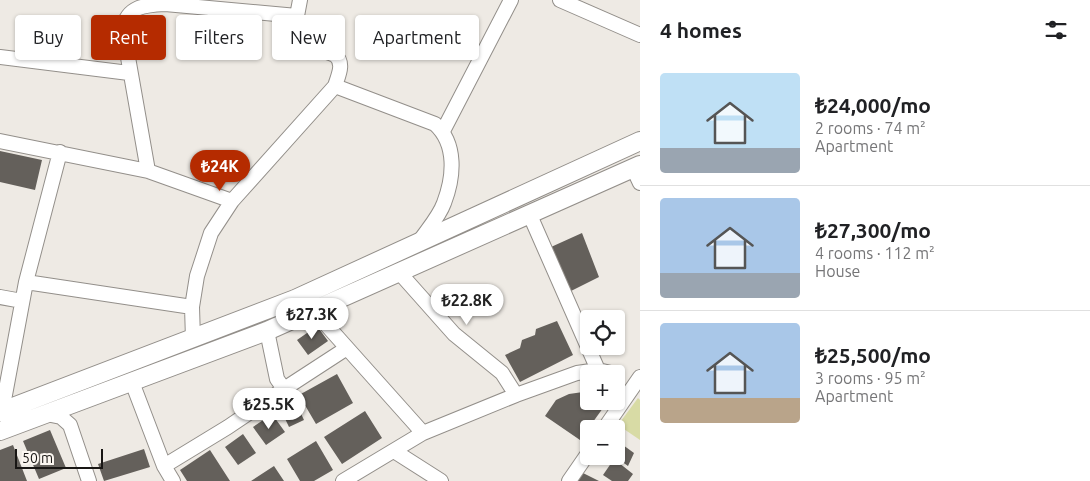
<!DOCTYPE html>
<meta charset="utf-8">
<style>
:root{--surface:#fff;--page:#f6f6f6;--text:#202124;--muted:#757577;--line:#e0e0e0;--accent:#b52b00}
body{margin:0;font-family:Ubuntu,sans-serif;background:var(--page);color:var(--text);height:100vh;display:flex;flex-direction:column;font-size:19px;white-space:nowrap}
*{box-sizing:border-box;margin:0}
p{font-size:16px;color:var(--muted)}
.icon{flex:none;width:28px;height:28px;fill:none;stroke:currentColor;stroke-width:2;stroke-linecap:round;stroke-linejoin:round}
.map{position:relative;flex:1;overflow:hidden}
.drawer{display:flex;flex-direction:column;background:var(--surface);width:450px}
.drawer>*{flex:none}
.guide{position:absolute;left:15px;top:15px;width:475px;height:45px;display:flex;gap:10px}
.fabs{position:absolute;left:580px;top:310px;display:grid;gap:10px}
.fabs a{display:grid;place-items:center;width:45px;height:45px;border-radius:5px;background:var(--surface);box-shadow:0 1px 4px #0004;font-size:25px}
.scale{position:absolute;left:15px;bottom:12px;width:88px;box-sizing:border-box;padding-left:5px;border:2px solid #181614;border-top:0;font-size:14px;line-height:18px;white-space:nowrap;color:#181614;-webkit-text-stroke:4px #fcf7f1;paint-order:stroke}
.price{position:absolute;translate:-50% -42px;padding:0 11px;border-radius:18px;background:#fff;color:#222;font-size:16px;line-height:32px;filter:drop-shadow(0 1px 2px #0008)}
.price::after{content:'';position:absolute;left:50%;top:30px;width:15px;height:11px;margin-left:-8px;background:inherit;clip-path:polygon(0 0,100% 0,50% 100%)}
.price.current{background:var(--accent);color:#fff}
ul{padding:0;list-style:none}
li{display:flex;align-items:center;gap:15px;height:125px;padding:0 20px}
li+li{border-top:1px solid var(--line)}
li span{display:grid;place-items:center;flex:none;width:140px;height:100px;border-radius:5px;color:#555}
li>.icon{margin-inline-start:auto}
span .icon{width:60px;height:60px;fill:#fffc;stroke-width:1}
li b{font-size:21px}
h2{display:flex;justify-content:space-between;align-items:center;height:60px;padding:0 20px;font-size:21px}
.tag{padding:0 18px;border-radius:5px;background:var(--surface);box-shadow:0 1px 4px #0004;font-size:18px;line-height:45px}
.tag.current{background:var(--accent);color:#fff}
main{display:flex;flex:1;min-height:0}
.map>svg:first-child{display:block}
.green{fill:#d8dba5}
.building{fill:#64605b}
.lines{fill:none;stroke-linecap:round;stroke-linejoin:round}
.minor-casing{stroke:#938f8a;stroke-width:16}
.major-casing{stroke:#938f8a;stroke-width:20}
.minor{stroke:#fff;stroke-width:14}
.major{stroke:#fff;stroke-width:18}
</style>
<main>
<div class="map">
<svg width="640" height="481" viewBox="0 0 640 481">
<rect width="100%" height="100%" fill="#eeeae4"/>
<path class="green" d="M638 398 640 400V440L618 425Z"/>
<path class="building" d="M0 151 42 160 35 190 0 182Z
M582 233 599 277 571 291 551 247Z
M557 321 573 355 520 382 505 355 520 348 522 340 535 335 536 329Z
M317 326 328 341 308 355 297 340Z
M337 374 353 403 316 424 299 395Z
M583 392 589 396V401H595L603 408 580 440 545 416 556 400 569 394Z
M294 399 304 420 289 427 279 406Z
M365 411 382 438 342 464 324 437Z
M272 414 285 432 266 445 253 427Z
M50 430 66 468 39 479 23 441Z
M243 434 256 453 238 465 225 447Z
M616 440 634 453 628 466 614 456H616Z
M316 441 333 470 314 481H300L287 459Z
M13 445 27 481H0V450Z
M144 449 150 467 104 481 98 464Z
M210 450 230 481H187L180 470Z
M614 459 633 474 628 481H612L603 475Z
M274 466 284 481H251Z
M581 472 599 481H575Z"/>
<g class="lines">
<defs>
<path id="minor" d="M560 0 640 35
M0 57 129 73
M335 86 435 124C457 144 454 177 444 203 439 217 427 230 419 242
M443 131 511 0
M0 141 148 171 232 201
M633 168 640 183
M148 171 123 29C127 6 145 5 165 4L297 16
M529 213 598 370
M398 271 454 334 502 373 516 395
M26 282 192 307
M0 297 22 301
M314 311 423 433
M193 339 192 307 197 276 211 233 232 201 335 86C338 76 345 63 335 55L303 43 297 16 300 0
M132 382 164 466 173 481
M284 389 347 348
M2 411 26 282 60 152
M46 414 61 417 70 425 89 481
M604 429 640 377
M394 451 441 481
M164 466 228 427 284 389 277 379 267 331
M343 481 423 433 516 395 577 373 598 370 615 374
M569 481 589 452"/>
<path id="major" d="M0 412 295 299 640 141
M0 431 267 331 640 165"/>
</defs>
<use href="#minor" class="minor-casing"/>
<use href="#major" class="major-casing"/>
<use href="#minor" class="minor"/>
<use href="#major" class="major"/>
</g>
</svg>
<div class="fabs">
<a><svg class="icon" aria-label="locate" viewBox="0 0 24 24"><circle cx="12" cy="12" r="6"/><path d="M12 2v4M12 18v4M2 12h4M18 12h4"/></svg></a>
<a>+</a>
<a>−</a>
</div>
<div class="scale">50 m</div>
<b class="price current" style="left:220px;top:192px">₺24K</b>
<b class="price" style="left:467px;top:326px">₺22.8K</b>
<b class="price" style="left:312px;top:340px">₺27.3K</b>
<b class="price" style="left:269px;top:430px">₺25.5K</b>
<div class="guide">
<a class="tag">Buy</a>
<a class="tag current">Rent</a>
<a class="tag">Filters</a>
<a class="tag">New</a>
<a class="tag">Apartment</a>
</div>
</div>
<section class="drawer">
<h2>4 homes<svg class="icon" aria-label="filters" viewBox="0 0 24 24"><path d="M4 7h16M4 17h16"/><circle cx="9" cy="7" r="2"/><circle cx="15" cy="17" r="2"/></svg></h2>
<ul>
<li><span style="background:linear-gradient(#bfe0f5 75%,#9aa5b1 0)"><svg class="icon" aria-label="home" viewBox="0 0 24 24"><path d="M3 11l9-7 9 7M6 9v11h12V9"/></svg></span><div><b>₺24,000/mo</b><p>2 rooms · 74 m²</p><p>Apartment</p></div></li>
<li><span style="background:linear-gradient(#a9c7e8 75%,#9aa5b1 0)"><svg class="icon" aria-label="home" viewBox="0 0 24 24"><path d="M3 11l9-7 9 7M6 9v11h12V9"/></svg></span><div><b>₺27,300/mo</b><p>4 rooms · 112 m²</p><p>House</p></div></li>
<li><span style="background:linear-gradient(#a9c7e8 75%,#b9a48a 0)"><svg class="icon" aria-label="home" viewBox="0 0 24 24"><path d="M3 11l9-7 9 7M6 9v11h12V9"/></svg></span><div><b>₺25,500/mo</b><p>3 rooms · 95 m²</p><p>Apartment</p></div></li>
</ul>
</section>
</main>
